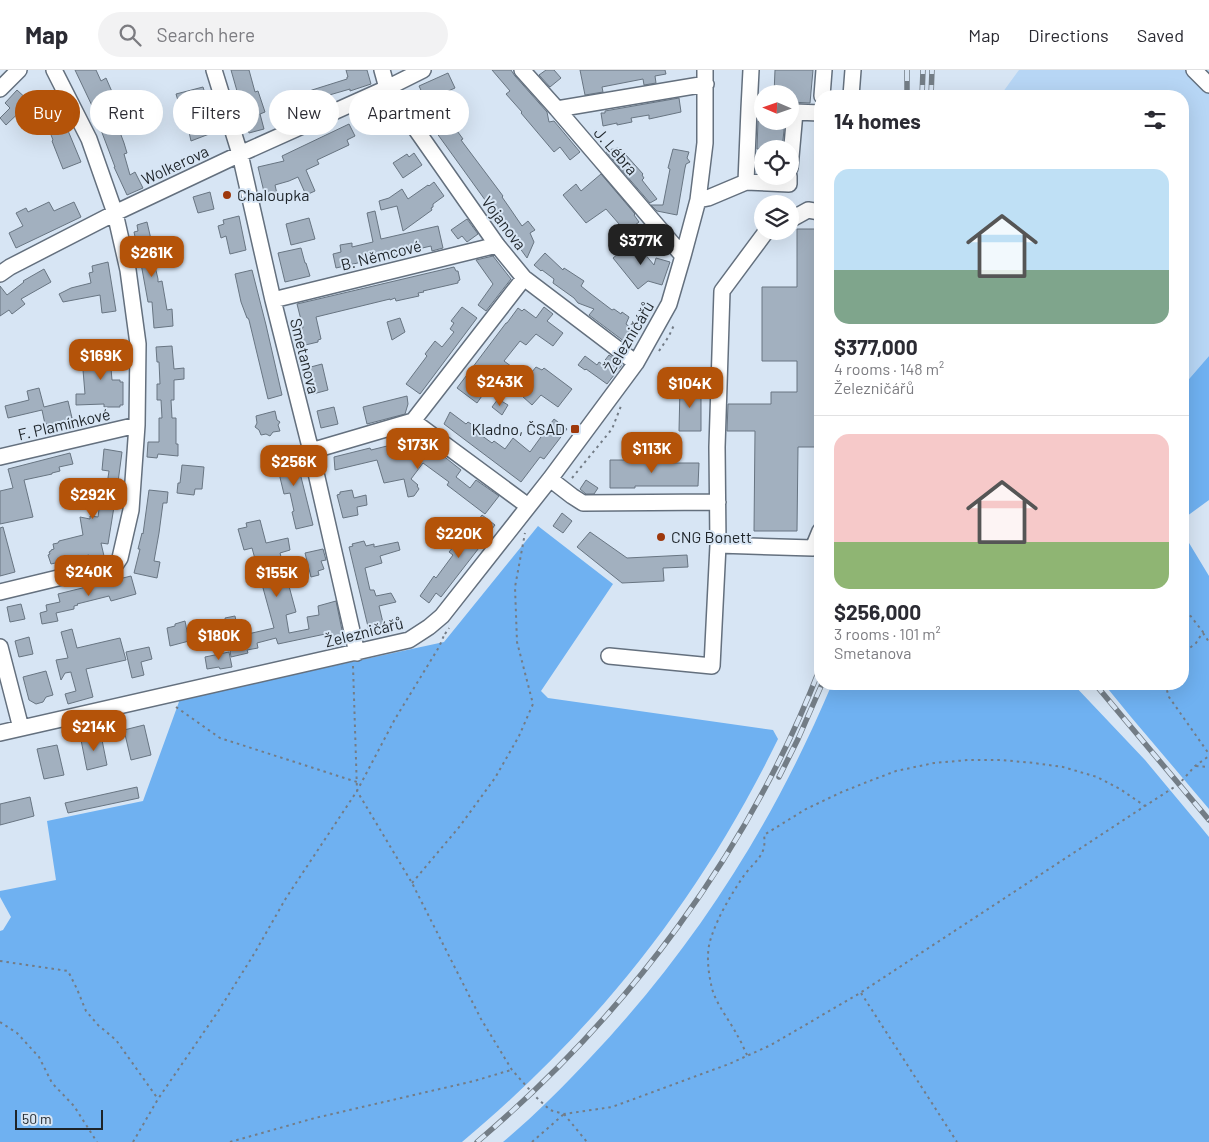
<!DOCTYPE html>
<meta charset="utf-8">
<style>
:root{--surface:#fff;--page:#f2f2f3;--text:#2b2b33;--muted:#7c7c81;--line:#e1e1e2;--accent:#b45309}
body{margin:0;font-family:Barlow,sans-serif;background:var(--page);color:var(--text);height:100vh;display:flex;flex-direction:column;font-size:19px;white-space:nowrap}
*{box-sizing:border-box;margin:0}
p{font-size:16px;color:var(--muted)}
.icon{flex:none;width:28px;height:28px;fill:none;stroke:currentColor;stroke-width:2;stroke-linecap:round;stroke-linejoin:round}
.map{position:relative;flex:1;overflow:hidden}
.sheet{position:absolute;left:814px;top:20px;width:375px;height:600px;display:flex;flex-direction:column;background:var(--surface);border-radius:20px;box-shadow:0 5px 20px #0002}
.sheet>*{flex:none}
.top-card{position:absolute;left:15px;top:20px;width:475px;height:45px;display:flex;gap:10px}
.needle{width:32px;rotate:272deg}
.fabs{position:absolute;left:754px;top:15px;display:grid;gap:10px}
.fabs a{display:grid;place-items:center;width:45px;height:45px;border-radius:50%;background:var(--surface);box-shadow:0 5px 20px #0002;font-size:25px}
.scale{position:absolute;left:15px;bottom:12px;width:88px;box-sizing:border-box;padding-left:5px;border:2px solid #1e2429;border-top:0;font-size:14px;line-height:18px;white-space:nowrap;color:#1e2429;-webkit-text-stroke:4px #d7e5f4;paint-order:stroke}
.price{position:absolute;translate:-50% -42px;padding:0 11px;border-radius:10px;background:var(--accent);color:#fff;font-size:16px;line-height:32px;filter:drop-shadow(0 1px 2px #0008)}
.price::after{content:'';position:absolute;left:50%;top:30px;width:15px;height:11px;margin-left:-8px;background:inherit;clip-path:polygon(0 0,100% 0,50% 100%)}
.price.active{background:#222;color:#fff}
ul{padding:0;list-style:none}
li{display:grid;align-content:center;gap:10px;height:265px;padding:0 20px}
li+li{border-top:1px solid var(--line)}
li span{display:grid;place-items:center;height:155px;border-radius:15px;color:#555}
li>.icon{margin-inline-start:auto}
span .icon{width:90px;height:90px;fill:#fffc;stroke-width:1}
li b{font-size:21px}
h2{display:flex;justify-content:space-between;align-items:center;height:60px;padding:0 20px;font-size:21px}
.tag{padding:0 18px;border-radius:22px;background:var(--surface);box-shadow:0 5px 20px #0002;font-size:18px;line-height:45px}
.tag.active{background:var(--accent);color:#fff}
header{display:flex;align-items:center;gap:30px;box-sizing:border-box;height:70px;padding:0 25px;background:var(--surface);border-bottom:1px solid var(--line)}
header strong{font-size:24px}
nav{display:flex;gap:28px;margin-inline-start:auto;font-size:18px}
.search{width:350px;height:45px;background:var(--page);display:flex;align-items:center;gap:12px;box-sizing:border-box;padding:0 18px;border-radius:28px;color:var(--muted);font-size:19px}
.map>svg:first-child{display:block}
.green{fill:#b7d6f5}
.forest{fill:#6fb1f1}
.building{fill:#a2b0bf;stroke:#687582}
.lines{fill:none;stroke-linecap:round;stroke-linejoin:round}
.minor-casing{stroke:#64707e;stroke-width:18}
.path{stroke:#737c86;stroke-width:2;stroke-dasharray:2.5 4;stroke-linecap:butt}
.minor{stroke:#fff;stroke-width:15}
.rail-casing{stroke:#737d86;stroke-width:5.5}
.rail{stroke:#d7e5f4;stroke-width:4;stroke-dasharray:11;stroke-linecap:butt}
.poi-dot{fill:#9e380b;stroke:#d7e5f4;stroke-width:2}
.labels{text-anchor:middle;stroke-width:4;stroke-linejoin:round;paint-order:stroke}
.street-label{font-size:16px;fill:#1e2429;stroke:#d7e5f4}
.poi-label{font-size:16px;fill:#1e2429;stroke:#d7e5f4;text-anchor:start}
</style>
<header>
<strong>Map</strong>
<div class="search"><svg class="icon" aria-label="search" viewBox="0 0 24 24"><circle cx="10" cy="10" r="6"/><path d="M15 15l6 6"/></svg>Search here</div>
<nav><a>Map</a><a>Directions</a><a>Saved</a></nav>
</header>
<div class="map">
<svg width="1209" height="1072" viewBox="0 0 1209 1072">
<rect width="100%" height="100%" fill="#d7e5f4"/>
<path class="green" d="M1019 0H1209V286L1183 316 1182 26H1000Z"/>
<path class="forest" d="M1209 286V430L1183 449V316Z
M538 456 613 514 541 621 548 628 773 660 778 669C700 829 598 958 462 1072H0V861L3 860 11 847 0 827V821L56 810 47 751 143 731 180 629 444 572Z
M1183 463 1209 506V739L1131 647 1104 614H1182Z
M832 614H1073L1145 690 1200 756 1209 767V1072H503C534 1046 563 1017 590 988 695 877 773 754 832 614Z"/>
<path class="building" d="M75 0H96L101 11 106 8 113 24 112 25 115 32 95 42Z
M231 0H249L255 22 258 21 265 42 260 44 264 59 249 63Z
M346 0H367L371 14 350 21V19L319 28 322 34 306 41 304 37 301 38 296 28 312 20 347 9V7H348Z
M492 0H511L515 6 547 42 549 52 554 51 580 82 570 90 560 77 554 82 521 43 522 42 506 24 510 21Z
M546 0H554L561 8 550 17 539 5Z
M580 0H665L666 4 655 6 656 13 644 15 643 9 602 17 603 22 585 25Z
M775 0H813L810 33 790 32V24H774Z
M448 3 455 18 426 31 419 16Z
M203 17 217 61 191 71 189 62 196 60 190 42 182 44 176 24Z
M17 20 30 32 6 55 0 48 10 38 5 33Z
M679 28 681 42 649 49V45L631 48 632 52 617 55V53L603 56 601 43H605V41Z
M383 38 392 51 390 52 392 56 383 60 382 58 373 62 368 54 371 52 367 45Z
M64 51 81 92 63 99 52 71 53 70 48 57Z
M758 51H785L782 79H757Z
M449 53 453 59 455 58 463 69 461 70 503 126 502 127 509 137 522 156 528 151 535 160 530 163 534 172 527 188 436 62Z
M349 54 355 66 347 70 349 75 317 90 319 94 306 100 315 121 306 125 298 107 289 111 275 115 277 124 265 126 258 97 284 91 282 86Z
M115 55V58L118 57 124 73 127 83 124 84 130 105 135 102 143 118 127 125 114 97H115L101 60Z
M618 78 624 86 626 85 643 104 642 105 644 108 642 110 657 129 650 133 606 82 608 80Z
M673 79 689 82 687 88 690 92 686 94 685 98 677 145 657 141 651 135H663L670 99 668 98Z
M414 83 422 95 403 108 393 93 407 84 409 87Z
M601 104 635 144 634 145 639 152 626 162 606 139 586 153 563 125 576 114 581 121Z
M434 112 444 126 433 134V137L431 138 432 140 403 161 397 136 381 140 379 131 389 128 402 119 408 129 428 115 429 116Z
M210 122 214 139 198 143 193 127Z
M49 132 54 141 74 132 81 147 16 178 9 163 23 156 16 143 26 138 28 142Z
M375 141 381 169 438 156 443 178 432 181 431 176 336 198 333 184 341 182 340 175 352 173V177L373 172 367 143Z
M239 146 246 180 230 184 226 166 221 168 218 156 224 154 223 150Z
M309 148 315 169 291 175 286 154Z
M467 149 478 164 467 172 462 166 458 169 451 160Z
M147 152 156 191 154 192 158 209V212L162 211 167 240 172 239 173 256 154 258 152 232H148L142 199 134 162 138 161 137 155Z
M797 159H820V272H815V322H820V377H798L797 461H754L755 361H727L728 334H771V322H797V291H762V217H797Z
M634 171 654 195 656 188 670 192 662 215 648 211 638 219 613 188Z
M301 178 305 193H306L310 206 285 212 278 183Z
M545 183 563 200 564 198 584 211 581 216 591 224 612 240 614 239 621 244 622 242 629 247 626 254 631 258 627 265 625 272 589 245 594 239 578 233 574 228 553 213 554 209 542 200 541 201 534 195Z
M493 186 511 209 486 241 478 235 493 214 476 190Z
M108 192 116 241 102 243 100 225 63 232 59 224 71 218 91 213 89 203 93 202 92 196Z
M454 197 456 201H458L460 210 458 211V213L423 221 424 222 418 223 419 226 396 231 395 228 390 230V229L316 247 321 269 318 270V272L301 276 298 260 303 258 297 234Z
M44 199 51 212 21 229 25 234 12 244 9 240 0 246V216L7 225 24 212 23 211Z
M252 200 266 255 282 325 268 329 249 250 248 248H247L241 232 235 204Z
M462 237 477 248 420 324 406 314 427 286 425 284 435 271 442 277 454 262 450 259 454 253 451 251Z
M544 237 553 244 547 251 563 263 553 276 536 264 526 275 520 271 504 291 527 308 536 297 542 300 544 298 572 319 558 337 541 325 532 335 522 326 526 321 495 298 479 319 484 323 477 333 457 318 506 253H507L518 238 522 241 524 239 536 248Z
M400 248 405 262 392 270 387 252Z
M105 273 106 275H109L112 310H120V312H123V335H120V337H104V334L76 335V324H85L83 300H91L89 275Z
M172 276 174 299 184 298V309L174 310V330H171L172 348H176V374H178V386L158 384 157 388 147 387 148 372H159V348H162L161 330H157V314H160L159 292H157L156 277Z
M609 285 622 295 607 314 586 299 585 300 578 295 585 286 597 295 599 292 602 294Z
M322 294 328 320 313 324 307 298Z
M680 317H701V361H679Z
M39 318 44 337 68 331 72 348H69L70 351 48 357 47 354H45L42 340 8 348 5 336 29 330 27 321Z
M407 326 408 334 405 344 367 354 363 337Z
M498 329 508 335 502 345 492 337Z
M334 337 338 354 321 358 317 341Z
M275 341 277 350 280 352 278 355 280 361 273 362 270 366 266 364 261 365 259 360 255 357 257 353 256 346Z
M450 342 466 354 468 352 476 357 474 360 492 373 494 371 505 379 513 368 530 382 554 349 567 359 544 389 540 387 521 412 444 354Z
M417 365 461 400 456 407 470 418 476 410 499 426 485 444 447 415 449 412 423 393 411 409 418 415 417 416 419 419 414 426 408 427 404 409 384 413 377 390 335 400 334 387 370 378 371 380 399 373 402 384Z
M104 379 122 382 118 412 108 474 101 473 104 486 90 490 89 485 51 494 48 485 50 484 49 482 51 481V480L54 479 53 474 58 473 59 471 83 465 80 447 90 449V446L98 447 101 424 103 422 106 421 109 401 102 400Z
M294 379 313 455 296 459 292 442 294 441 290 423 284 424 277 395H275L273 384Z
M70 383 73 394 59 397 60 401 52 403V404L24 410 33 447 0 454V421L13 418 8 399Z
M610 390H635V393H699L698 416H635V418H610Z
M182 395 204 397 202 419H195L194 425 177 423 178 413H180Z
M586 410 598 418 594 424H586L580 419Z
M149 420 168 422 167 433H163L159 463 154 491 160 492 157 508 134 503 140 479H138L142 463 143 464Z
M352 420 354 428 366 425 367 435 357 437 358 445 343 448 337 425 340 424V422Z
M562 443 572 451 563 463 553 456Z
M482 445 495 455 481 473 482 474 441 527 436 523 429 533 420 526 434 506 436 508 453 485 449 482 466 462 468 464Z
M260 450 266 473 288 468 290 480 280 483 296 542 286 545 289 563 309 559 307 547 319 545 318 536 336 531 343 565 331 568 330 563 278 574 276 568 257 573 258 578 247 580 248 583 231 587 225 548 235 546 239 566 274 558 252 478 244 480 238 459 247 457 246 453Z
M3 457 15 502 0 506V458Z
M590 462 627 488 687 485 688 497 663 498 664 511 622 513 577 477Z
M364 471 366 476 374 474V477L398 472 400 480 380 486 382 493 365 498 370 520H374L376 526 391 523 396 532 379 536 385 561 370 565 349 477 353 476 352 474Z
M323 479 326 490 321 491 324 499 318 501 319 505 311 507 305 483Z
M131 506 136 524 111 531 109 526 77 534 78 535 74 536V539L56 543 58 551 42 554 40 543 47 541 46 535 60 532 58 524Z
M21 534 25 549 10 552 7 537Z
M185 551 189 571 170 576 167 558 175 556V554Z
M72 559 77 578 120 568 126 590 86 599 93 627 68 634 65 624 76 621 71 603V602L65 603 61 610 56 590 68 588 61 562Z
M29 567 33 584 19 587 15 571Z
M149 577 152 589 141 592 144 605 132 608 126 582Z
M229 582 232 597 220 599 219 597 207 599 205 587Z
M46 601 53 625 46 627 43 632 36 634 29 630 23 607Z
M144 655 151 685 131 690 124 660Z
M101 665 107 695 87 700 81 670Z
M57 675 64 705 44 709 37 679Z
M137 717 139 728 68 743 65 733Z
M30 727 34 746 0 755V734Z"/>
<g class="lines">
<defs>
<path id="minor" d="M214 0 240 84 273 230 311 381 357 583
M382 0 387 18 497 175 524 208 636 293
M522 0 557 39 683 186
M1194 0 1209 15
M0 19 19 0
M822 26 824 0
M851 26 853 0
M557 39 706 14
M749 39 751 0
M790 42H795L790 98
M795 42 820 43
M746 112 749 39 762 40
M698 130 708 128 746 112 789 114V106
M790 150 808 140 820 142
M0 204 10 197 115 143 240 84 387 18 423 0
M273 230 497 175
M413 351 528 436
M311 381 413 351 524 208
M0 387 137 355
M550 409 572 426 583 433 718 432
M718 475 813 478 820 461
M0 522 116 494 120 488 131 440 137 355 138 274 128 200 115 143 89 69 54 0
M0 577 21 658
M609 586 712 596 718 475 717 377 722 221 765 163 768 161
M0 663 409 570 429 557 442 546 550 409 636 293 669 234 683 186 698 130 705 73V0"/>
</defs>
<use href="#minor" class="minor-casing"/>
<path class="path" d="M659 281 669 266 674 255
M572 408 612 359 621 336
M1182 535 1203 562 1196 573 1182 584
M1203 563 1209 572
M445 564 449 558
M353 596 357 721 412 813 481 949 512 1000 537 1028 550 1040 564 1044 612 1037 729 994 771 975 860 923 1145 736 1179 714 1195 696 1209 686
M1165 614 1169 627 1209 684
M176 637 220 668 357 712
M1196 696 1209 697
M412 813 460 756 495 708 519 666 533 634 517 572 515 517 525 463
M0 891 68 901 77 919 86 941 98 955 116 970 158 1029
M861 923 957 1072
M0 952 17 963 39 987 52 1013 74 1036 97 1072
M747 985C744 979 741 971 737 965 729 949 714 932 711 914 708 900 706 882 711 868 718 846 732 823 745 804 756 790 767 785 764 765L806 739 842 722 867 712 896 701 934 693 968 690H1001L1034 693 1063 697 1097 707 1120 719 1145 736
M564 1044 587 1072
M133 1072 158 1029 219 940 254 884 286 828 357 721 395 649 439 577 445 563
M230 1072 315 1048 474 1011 511 1000
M532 1072 564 1044"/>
<use href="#minor" class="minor"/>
<defs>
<path id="rail" d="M907 0V26
M922 26 923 0
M931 26 932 0
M1095 614 1209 750
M779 707 798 669 822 614
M477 1072C627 945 749 782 820 598"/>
</defs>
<use href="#rail" class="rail-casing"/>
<use href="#rail" class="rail"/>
</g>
<g class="poi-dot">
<circle cx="227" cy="125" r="5"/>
<rect x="570" y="354" width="10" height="10" rx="2.5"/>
<circle cx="661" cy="467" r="5"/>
</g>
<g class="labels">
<g class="street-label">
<text transform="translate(616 81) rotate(49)" y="6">J. Lébra</text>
<text transform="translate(175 95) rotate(-25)" y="6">Wolkerova</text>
<text transform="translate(504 153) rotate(53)" y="6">Vojanova</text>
<text transform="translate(381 185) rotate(-14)" y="6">B. Němcové</text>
<text transform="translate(629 267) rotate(-59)" y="6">Železničářů</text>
<text transform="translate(305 286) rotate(76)" y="6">Smetanova</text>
<text transform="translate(64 354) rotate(-13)" y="6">F. Plamínkové</text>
<text transform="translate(364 562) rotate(-14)" y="6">Železničářů</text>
</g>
<g class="poi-label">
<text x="237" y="131">Chaloupka</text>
<text x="565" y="365" text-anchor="end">Kladno, ČSAD</text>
<text x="671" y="473">CNG Bonett</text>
</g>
</g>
</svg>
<div class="fabs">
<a><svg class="needle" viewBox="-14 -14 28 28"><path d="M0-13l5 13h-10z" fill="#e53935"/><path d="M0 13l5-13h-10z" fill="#7c7c81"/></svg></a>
<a><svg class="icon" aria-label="locate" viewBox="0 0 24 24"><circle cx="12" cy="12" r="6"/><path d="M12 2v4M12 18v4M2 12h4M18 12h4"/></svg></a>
<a><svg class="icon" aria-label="layers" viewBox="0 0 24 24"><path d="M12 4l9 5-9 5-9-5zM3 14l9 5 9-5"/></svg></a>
</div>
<div class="scale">50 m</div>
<b class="price active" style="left:641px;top:196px">$377K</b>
<b class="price" style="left:152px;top:208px">$261K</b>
<b class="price" style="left:101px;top:311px">$169K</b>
<b class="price" style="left:500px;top:337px">$243K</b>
<b class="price" style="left:690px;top:339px">$104K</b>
<b class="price" style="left:418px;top:400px">$173K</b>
<b class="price" style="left:652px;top:404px">$113K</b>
<b class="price" style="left:294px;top:417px">$256K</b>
<b class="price" style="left:93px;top:450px">$292K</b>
<b class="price" style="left:459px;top:489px">$220K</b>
<b class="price" style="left:89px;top:527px">$240K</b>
<b class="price" style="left:277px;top:528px">$155K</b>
<b class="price" style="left:219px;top:591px">$180K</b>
<b class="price" style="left:94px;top:682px">$214K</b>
<div class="top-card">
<a class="tag active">Buy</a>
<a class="tag">Rent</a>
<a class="tag">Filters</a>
<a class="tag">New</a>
<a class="tag">Apartment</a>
</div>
<section class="sheet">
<h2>14 homes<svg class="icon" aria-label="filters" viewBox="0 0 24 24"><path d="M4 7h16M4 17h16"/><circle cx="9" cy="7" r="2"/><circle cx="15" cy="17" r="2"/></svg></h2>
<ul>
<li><span style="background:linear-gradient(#bfe0f5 65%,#7fa58c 0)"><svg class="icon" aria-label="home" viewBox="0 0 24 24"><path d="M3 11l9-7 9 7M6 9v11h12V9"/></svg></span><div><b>$377,000</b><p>4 rooms · 148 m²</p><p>Železničářů</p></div></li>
<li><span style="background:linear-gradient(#f6c9c9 70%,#8fb573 0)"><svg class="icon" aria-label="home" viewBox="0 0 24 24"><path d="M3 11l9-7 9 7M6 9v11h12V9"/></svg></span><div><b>$256,000</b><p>3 rooms · 101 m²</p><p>Smetanova</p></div></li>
</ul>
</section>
</div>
